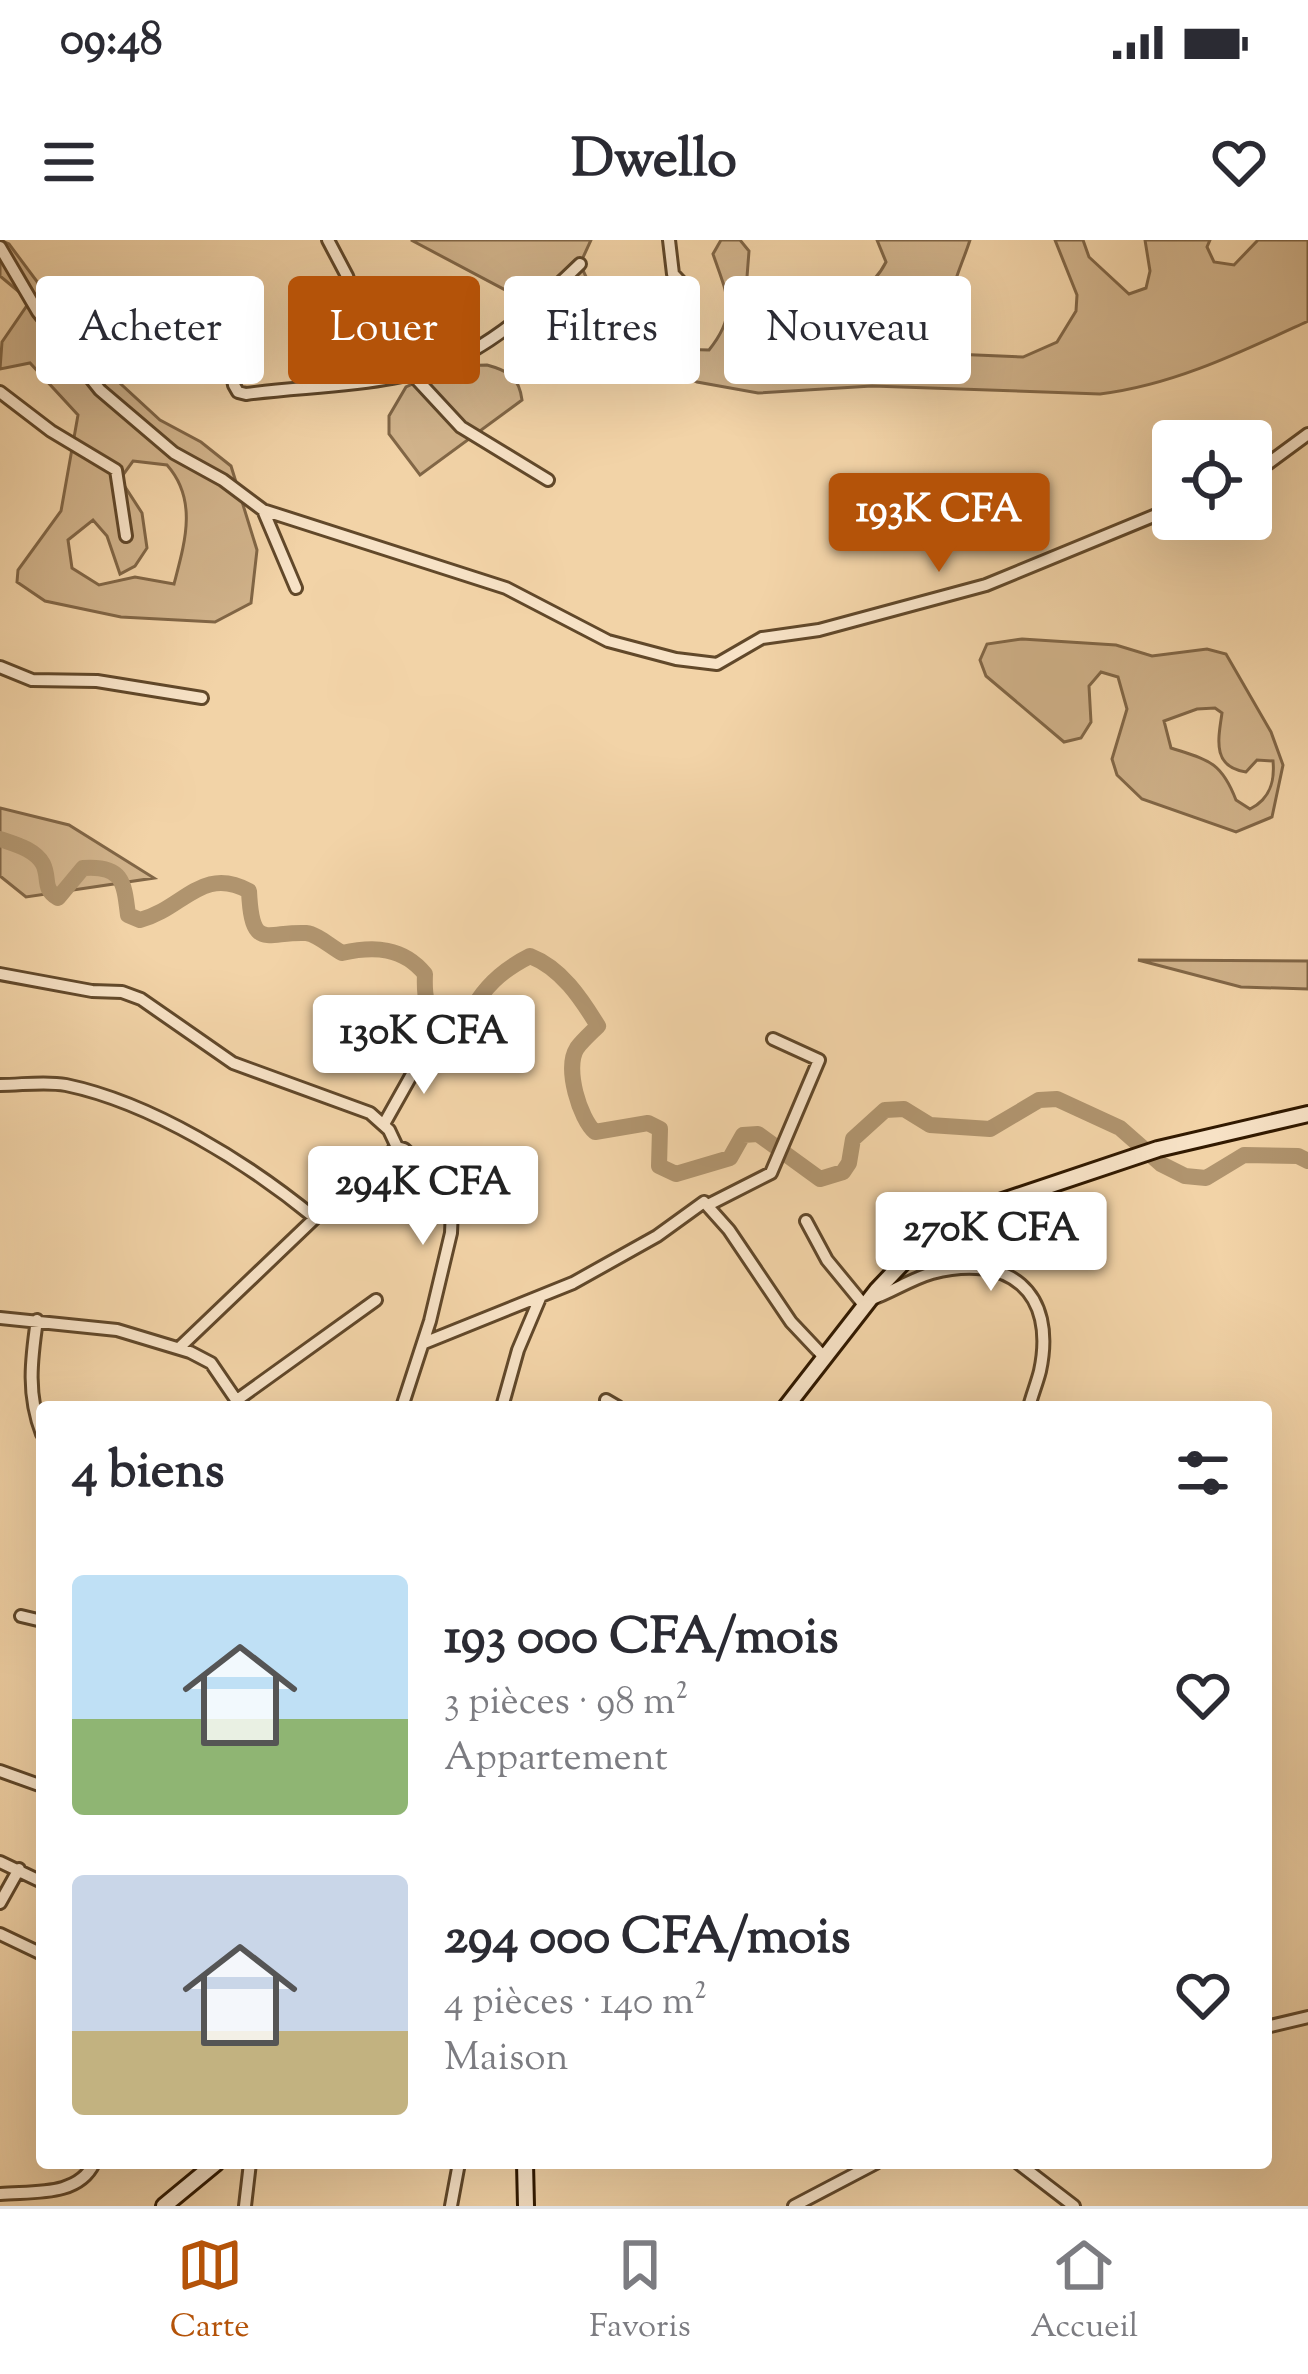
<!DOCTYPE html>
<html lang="fr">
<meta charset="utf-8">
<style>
:root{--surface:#fff;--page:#f2f2f3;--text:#2b2b33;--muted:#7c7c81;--line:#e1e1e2;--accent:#b45309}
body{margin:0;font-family:"Sorts Mill Goudy",serif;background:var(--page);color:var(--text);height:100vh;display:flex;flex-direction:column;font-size:45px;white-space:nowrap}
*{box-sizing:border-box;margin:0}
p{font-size:39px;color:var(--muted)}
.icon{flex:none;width:66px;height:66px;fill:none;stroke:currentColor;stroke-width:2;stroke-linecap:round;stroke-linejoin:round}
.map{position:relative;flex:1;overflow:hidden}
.sheet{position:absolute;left:36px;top:1161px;width:1236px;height:768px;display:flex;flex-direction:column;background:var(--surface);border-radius:12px;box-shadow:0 12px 48px #0002}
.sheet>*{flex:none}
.guide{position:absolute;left:36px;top:36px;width:1236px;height:108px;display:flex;gap:24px}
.tools{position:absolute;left:1152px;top:180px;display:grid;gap:24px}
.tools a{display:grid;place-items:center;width:120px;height:120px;border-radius:12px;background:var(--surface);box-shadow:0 12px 48px #0002;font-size:60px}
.price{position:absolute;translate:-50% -102px;padding:0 27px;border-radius:12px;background:#fff;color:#222;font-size:39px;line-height:78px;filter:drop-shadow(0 3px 6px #0008)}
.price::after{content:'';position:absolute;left:50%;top:72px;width:36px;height:27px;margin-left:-18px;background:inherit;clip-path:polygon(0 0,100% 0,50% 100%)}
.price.active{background:var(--accent);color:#fff}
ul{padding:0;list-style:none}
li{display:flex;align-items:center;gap:36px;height:300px;padding:0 36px}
li span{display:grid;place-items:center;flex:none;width:336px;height:240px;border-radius:12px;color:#555}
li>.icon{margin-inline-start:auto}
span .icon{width:144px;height:144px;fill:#fffc;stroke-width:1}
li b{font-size:51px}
h2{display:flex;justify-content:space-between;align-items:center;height:144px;padding:0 36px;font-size:51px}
.tag{padding:0 42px;border-radius:12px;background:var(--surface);box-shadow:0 12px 48px #0002;font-size:42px;line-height:108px}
.tag.active{background:var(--accent);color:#fff}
.status{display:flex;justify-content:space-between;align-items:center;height:84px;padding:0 60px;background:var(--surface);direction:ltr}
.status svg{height:33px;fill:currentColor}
header{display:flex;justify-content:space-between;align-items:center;height:156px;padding:0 36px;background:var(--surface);font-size:54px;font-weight:700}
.tab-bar{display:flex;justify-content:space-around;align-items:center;height:168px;border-top:3px solid var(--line);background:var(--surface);font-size:33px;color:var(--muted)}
.tab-bar a{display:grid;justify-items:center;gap:6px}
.tab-bar .active{color:var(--accent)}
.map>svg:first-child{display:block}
.green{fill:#d1b38b;stroke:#816646;stroke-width:3;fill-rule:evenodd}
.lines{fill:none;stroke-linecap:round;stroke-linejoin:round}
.river{stroke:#b0946e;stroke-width:16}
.street-casing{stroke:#61482a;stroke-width:16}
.secondary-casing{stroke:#311900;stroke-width:20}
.street{stroke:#f7e2c6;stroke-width:10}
.secondary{stroke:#f7e2c6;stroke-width:14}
</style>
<div class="status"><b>09:48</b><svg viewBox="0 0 49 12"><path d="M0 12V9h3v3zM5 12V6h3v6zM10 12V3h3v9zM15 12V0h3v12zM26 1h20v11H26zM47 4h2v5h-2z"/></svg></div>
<header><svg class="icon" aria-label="menu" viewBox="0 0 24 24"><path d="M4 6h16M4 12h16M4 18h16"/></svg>Dwello<svg class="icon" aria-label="heart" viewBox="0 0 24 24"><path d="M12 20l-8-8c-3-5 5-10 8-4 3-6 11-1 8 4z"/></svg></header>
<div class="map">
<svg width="1308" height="1966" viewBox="0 0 1308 1966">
<rect width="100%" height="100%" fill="#f2d3a7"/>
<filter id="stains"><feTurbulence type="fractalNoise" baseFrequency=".00167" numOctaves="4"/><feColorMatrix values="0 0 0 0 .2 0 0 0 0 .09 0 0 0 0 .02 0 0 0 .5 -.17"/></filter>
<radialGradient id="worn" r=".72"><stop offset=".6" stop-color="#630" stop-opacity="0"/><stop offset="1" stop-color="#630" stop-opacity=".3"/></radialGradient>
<path class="green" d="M0 0 9 4 97 122 160 180 201 202 231 226 257 310 251 363 215 382 121 377 45 361 17 342 18 330 61 271 78 175 30 123 0 129 2 102 30 61 0 36ZM133 221 167 225C198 260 185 302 174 344L135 337 99 345 72 328 68 300 93 280 107 296 120 334 135 326 147 308 142 273 120 239Z
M411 0H591L580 24 595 56 651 101 671 109 709 110C739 73 727 55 713 14L721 0H740L749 11 745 63 757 113 773 122C808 114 806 86 812 56 847 52 868 57 886 22L877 0H970C958 37 935 77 953 114L1023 117 1057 102 1076 71 1077 55 1055 0H1083L1089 17 1129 54 1146 48 1150 31 1145 0H1210L1207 7 1214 22 1234 25 1258 0H1308V81C1241 112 1174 145 1100 154L872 146 758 153 697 142 667 129 654 114 573 86Z
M487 125C509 131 519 137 522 160L420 235 389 194V176L406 147 453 126Z
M1022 399 1116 405 1152 416 1207 409 1226 414 1271 492 1283 525 1272 577 1236 592 1142 559 1117 535 1112 519 1127 469 1118 437 1101 432 1089 446 1091 482 1081 498 1064 502 986 436 980 420 987 404ZM1215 468 1222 473C1218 500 1212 527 1246 532L1257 520 1273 521C1275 542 1270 559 1250 569L1236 560C1221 521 1208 520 1171 508L1164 481 1197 469Z
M0 568 69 585 154 638 26 657 0 636Z
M1138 720 1308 721V749L1241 747Z"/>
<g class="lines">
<path class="river" d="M0 599C14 604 35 609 43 624 50 638 42 649 58 658L83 628C123 625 124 642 128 675L140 680C183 669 202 625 249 651 252 713 266 691 306 693 317 694 331 707 342 713 374 706 403 707 425 734 424 756 425 769 444 782L469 776C482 748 502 730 530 716 561 728 581 758 598 786 591 793 582 801 577 808 564 828 580 879 595 892L648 883 660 889 659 926 676 934 730 918 743 895 758 894 820 939 843 932 849 923 853 899 885 870 904 869 930 885 990 889 1039 860 1057 859 1120 888 1161 924 1185 936 1206 938 1244 915 1298 916 1308 921"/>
<defs>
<path id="street" d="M328 0 347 36 362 79 396 134
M669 0 673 34 692 54
M0 7 38 72 100 150 174 213 223 240 263 270 506 348 608 401 676 419 717 424 762 398 819 390 986 345 1173 268
M215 46 234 145 238 152 246 154C318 144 407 148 472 111 512 88 547 56 580 24
M411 133 461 187 548 240
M0 152 51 191 116 230 126 296
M1251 236 1308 194
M263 270 296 348
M0 427 32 440 97 441 202 458
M0 734 92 751 122 752 141 759 233 823 370 873 389 890 397 907 404 909 429 932 448 957 452 969 451 993 430 1081 402 1167
M0 845C22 845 45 841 66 845 152 863 248 923 315 978
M384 884 425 811
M710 964 771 933 819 820 773 799
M806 981 827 1020 864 1065
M872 1059C892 1052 911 1039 932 1033 1008 1013 1057 1051 1040 1131 1037 1143 1032 1155 1029 1167
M0 1078 117 1090 190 1112 211 1123 241 1167
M37 1080C31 1121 27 1155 42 1194
M424 1103 573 1043 657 996 704 962 729 990 791 1082 824 1117
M179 1108 315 978 397 907
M237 1160 376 1060
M606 1160 618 1167
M502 1167 518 1110 540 1058
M21 1376 42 1381
M0 1531 42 1546
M0 1622 42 1642
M0 1663 19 1629
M0 1694 42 1714
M1266 1787 1308 1777
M1018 1923 1074 1966
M0 1954C33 1951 78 1957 94 1923
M245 1966 250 1923
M451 1966 459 1923
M794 1966 876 1923"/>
<path id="secondary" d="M786 1167 877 1050 913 1012 967 973 1158 909 1308 874
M525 1923 526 1966
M164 1966 216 1923"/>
</defs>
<use href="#street" class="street-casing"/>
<use href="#secondary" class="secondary-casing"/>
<use href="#street" class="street"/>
<use href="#secondary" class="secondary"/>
</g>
<rect width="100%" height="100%" filter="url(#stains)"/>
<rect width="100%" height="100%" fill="url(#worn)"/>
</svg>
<div class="tools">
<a><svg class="icon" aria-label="locate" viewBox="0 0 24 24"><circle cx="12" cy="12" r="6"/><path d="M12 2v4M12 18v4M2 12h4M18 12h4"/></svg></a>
</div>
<b class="price active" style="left:939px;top:335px">193K CFA</b>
<b class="price" style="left:424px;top:857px">130K CFA</b>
<b class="price" style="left:423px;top:1008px">294K CFA</b>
<b class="price" style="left:991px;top:1054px">270K CFA</b>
<div class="guide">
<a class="tag">Acheter</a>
<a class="tag active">Louer</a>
<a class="tag">Filtres</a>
<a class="tag">Nouveau</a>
</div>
<section class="sheet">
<h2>4 biens<svg class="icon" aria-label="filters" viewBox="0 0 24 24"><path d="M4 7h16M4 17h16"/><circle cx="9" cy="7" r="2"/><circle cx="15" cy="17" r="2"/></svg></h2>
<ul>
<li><span style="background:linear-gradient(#bfe0f5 60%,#8fb573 0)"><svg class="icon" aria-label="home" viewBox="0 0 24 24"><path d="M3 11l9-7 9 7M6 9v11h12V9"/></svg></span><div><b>193 000 CFA/mois</b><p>3 pièces · 98 m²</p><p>Appartement</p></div><svg class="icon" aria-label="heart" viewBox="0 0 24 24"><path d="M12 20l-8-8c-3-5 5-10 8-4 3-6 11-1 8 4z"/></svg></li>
<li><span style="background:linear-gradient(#c9d6e8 65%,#c2b280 0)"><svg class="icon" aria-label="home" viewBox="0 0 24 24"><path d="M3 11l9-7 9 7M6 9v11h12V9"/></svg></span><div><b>294 000 CFA/mois</b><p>4 pièces · 140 m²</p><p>Maison</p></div><svg class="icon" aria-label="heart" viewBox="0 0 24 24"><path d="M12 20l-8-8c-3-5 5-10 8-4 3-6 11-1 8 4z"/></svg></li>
</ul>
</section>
</div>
<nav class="tab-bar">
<a class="active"><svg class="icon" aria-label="map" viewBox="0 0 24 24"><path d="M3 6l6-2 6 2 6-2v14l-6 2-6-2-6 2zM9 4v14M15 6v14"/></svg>Carte</a>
<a><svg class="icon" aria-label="saved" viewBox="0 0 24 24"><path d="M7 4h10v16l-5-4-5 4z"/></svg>Favoris</a>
<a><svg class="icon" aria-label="home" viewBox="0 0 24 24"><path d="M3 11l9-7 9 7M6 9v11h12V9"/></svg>Accueil</a>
</nav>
